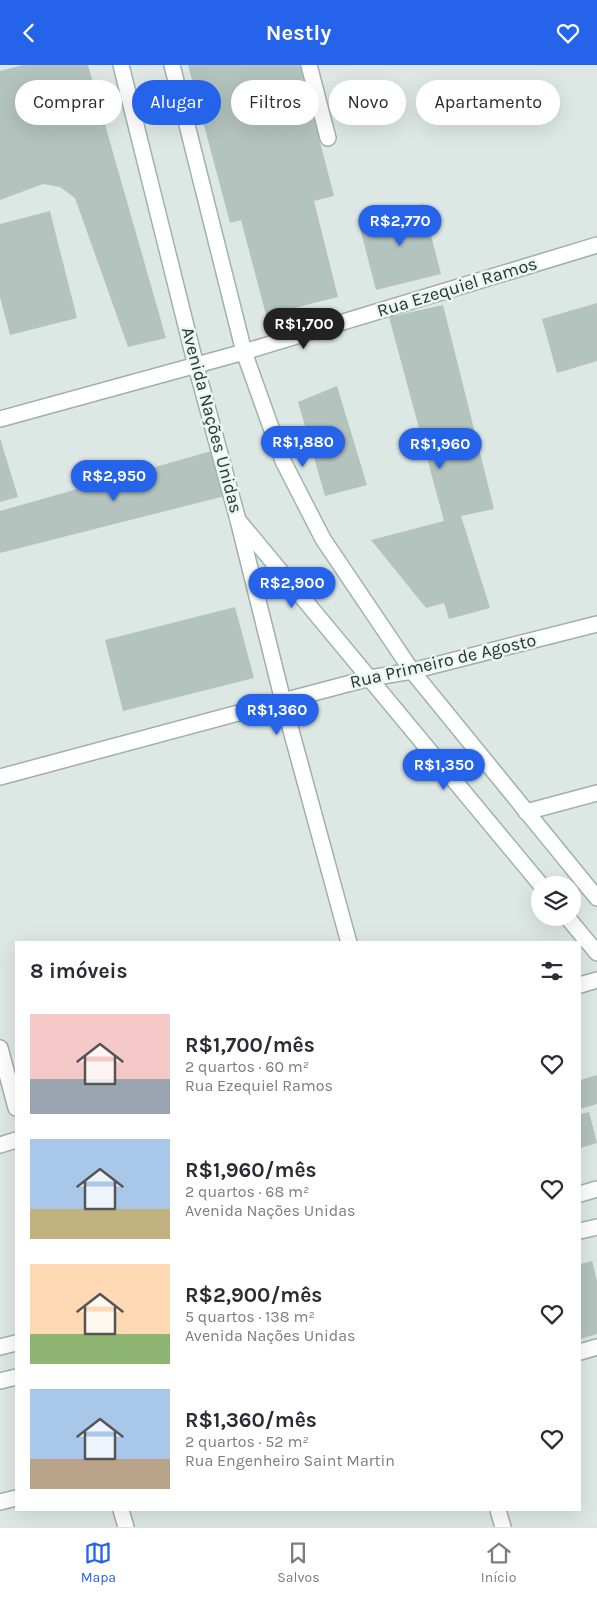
<!DOCTYPE html>
<html lang="pt">
<meta charset="utf-8">
<style>
:root{--surface:#fff;--page:#f7f7f7;--text:#2b2b33;--muted:#7c7c81;--line:#e1e1e2;--accent:#2563eb}
body{margin:0;font-family:Karla,sans-serif;background:var(--page);color:var(--text);height:100vh;display:flex;flex-direction:column;font-size:19px;white-space:nowrap}
*{box-sizing:border-box;margin:0}
p{font-size:16px;color:var(--muted)}
.icon{flex:none;width:28px;height:28px;fill:none;stroke:currentColor;stroke-width:2;stroke-linecap:round;stroke-linejoin:round}
.map{position:relative;flex:1;overflow:hidden}
.panel{position:absolute;left:15px;top:876px;width:566px;height:570px;display:flex;flex-direction:column;background:var(--surface);border-radius:0px;box-shadow:0 5px 20px #0002}
.panel>*{flex:none}
.banner{position:absolute;left:15px;top:15px;width:568px;height:45px;display:flex;gap:10px}
.fabs{position:absolute;left:531px;top:811px;display:grid;gap:10px}
.fabs a{display:grid;place-items:center;width:50px;height:50px;border-radius:50%;background:var(--surface);box-shadow:0 5px 20px #0002;font-size:25px}
.price{position:absolute;translate:-50% -42px;padding:0 11px;border-radius:18px;background:var(--accent);color:#fff;font-size:16px;line-height:32px;filter:drop-shadow(0 1px 2px #0008)}
.price::after{content:'';position:absolute;left:50%;top:30px;width:15px;height:11px;margin-left:-8px;background:inherit;clip-path:polygon(0 0,100% 0,50% 100%)}
.price.on{background:#222;color:#fff}
ul{padding:0;list-style:none}
li{display:flex;align-items:center;gap:15px;height:125px;padding:0 15px}
li span{display:grid;place-items:center;flex:none;width:140px;height:100px;border-radius:0px;color:#555}
li>.icon{margin-inline-start:auto}
span .icon{width:60px;height:60px;fill:#fffc;stroke-width:1}
li b{font-size:21px}
h2{display:flex;justify-content:space-between;align-items:center;height:60px;padding:0 15px;font-size:21px}
.chip{padding:0 18px;border-radius:22px;background:var(--surface);box-shadow:0 5px 20px #0002;font-size:18px;line-height:45px}
.chip.on{background:var(--accent);color:#fff}
header{display:flex;justify-content:space-between;align-items:center;height:65px;padding:0 15px;background:var(--accent);color:#fff;font-size:22px;font-weight:700}
.tabs{display:flex;justify-content:space-around;align-items:center;height:70px;border-top:1px solid var(--line);background:var(--surface);font-size:14px;color:var(--muted)}
.tabs a{display:grid;justify-items:center;gap:2px}
.tabs .on{color:var(--accent)}
.map>svg:first-child{display:block}
.building{fill:#b3c3bd}
.lines{fill:none;stroke-linecap:round;stroke-linejoin:round}
.street-casing{stroke:#a1afab;stroke-width:18}
.secondary-casing{stroke:#9db4ad;stroke-width:18}
.street{stroke:#fff;stroke-width:15}
.secondary{stroke:#fff;stroke-width:15}
.labels{text-anchor:middle;stroke-width:5;stroke-linejoin:round;paint-order:stroke}
.street-label{font-size:18px;fill:#203732;stroke:#edf5f2}
</style>
<header><svg class="icon" aria-label="back" viewBox="0 0 24 24"><path d="M15 5l-7 7 7 7"/></svg>Nestly<svg class="icon" aria-label="heart" viewBox="0 0 24 24"><path d="M12 20l-8-8c-3-5 5-10 8-4 3-6 11-1 8 4z"/></svg></header>
<div class="map">
<svg width="597" height="1462" viewBox="0 0 597 1462">
<rect width="100%" height="100%" fill="#dde8e4"/>
<path class="building" d="M23 0H88L166 273 128 282 75 133 60 122 43 119 0 135V6Z
M188 0H300L334 131 314 136 338 232 266 250 241 155 230 158Z
M423 139 441 209 376 225 358 155Z
M50 146 77 253 10 270 0 232V159Z
M597 238V296L557 308 542 254Z
M443 240 494 444 461 451 490 543 449 554 444 538 426 543 371 475 444 456 389 252Z
M337 321 367 420 325 431 298 337Z
M0 373 18 432 0 437Z
M215 385 229 430 0 488V446Z
M235 542 254 613 123 646 105 575Z
M597 1010V1039L580 1044V1015Z
M589 1047 597 1078 580 1083V1049Z
M592 1196 597 1216V1269L580 1274V1199Z"/>
<g class="lines">
<defs>
<path id="street" d="M309 0 328 73
M0 354 244 287 597 180
M238 455 283 636 349 878
M0 712 283 636 370 613 412 606 597 559
M526 747 597 728
M580 920 597 915
M0 983 16 1043
M0 1080 16 1075
M580 1287 597 1282
M0 1437 16 1433
M121 1445 126 1462
M498 1445 503 1462"/>
<path id="secondary" d="M121 0 196 301 238 455 541 820
M172 0 244 287 283 396 323 474 412 606 597 833
M567 852 597 888
M580 1129 597 1124
M580 1166 597 1162
M0 1282 16 1278
M0 1316 16 1312"/>
</defs>
<use href="#street" class="street-casing"/>
<use href="#secondary" class="secondary-casing"/>
<use href="#street" class="street"/>
<use href="#secondary" class="secondary"/>
</g>
<g class="labels">
<g class="street-label">
<text transform="translate(457 222) rotate(-17)" y="6">Rua Ezequiel Ramos</text>
<text transform="translate(212 355) rotate(75)" y="6">Avenida Nações Unidas</text>
<text transform="translate(443 596) rotate(-13)" y="6">Rua Primeiro de Agosto</text>
</g>
</g>
</svg>
<div class="fabs">
<a><svg class="icon" aria-label="layers" viewBox="0 0 24 24"><path d="M12 4l9 5-9 5-9-5zM3 14l9 5 9-5"/></svg></a>
</div>
<b class="price" style="left:400px;top:182px">R$2,770</b>
<b class="price on" style="left:304px;top:285px">R$1,700</b>
<b class="price" style="left:303px;top:403px">R$1,880</b>
<b class="price" style="left:440px;top:405px">R$1,960</b>
<b class="price" style="left:114px;top:437px">R$2,950</b>
<b class="price" style="left:292px;top:544px">R$2,900</b>
<b class="price" style="left:277px;top:671px">R$1,360</b>
<b class="price" style="left:444px;top:726px">R$1,350</b>
<div class="banner">
<a class="chip">Comprar</a>
<a class="chip on">Alugar</a>
<a class="chip">Filtros</a>
<a class="chip">Novo</a>
<a class="chip">Apartamento</a>
</div>
<section class="panel">
<h2>8 imóveis<svg class="icon" aria-label="filters" viewBox="0 0 24 24"><path d="M4 7h16M4 17h16"/><circle cx="9" cy="7" r="2"/><circle cx="15" cy="17" r="2"/></svg></h2>
<ul>
<li><span style="background:linear-gradient(#f6c9c9 65%,#9aa5b1 0)"><svg class="icon" aria-label="home" viewBox="0 0 24 24"><path d="M3 11l9-7 9 7M6 9v11h12V9"/></svg></span><div><b>R$1,700/mês</b><p>2 quartos · 60 m²</p><p>Rua Ezequiel Ramos</p></div><svg class="icon" aria-label="heart" viewBox="0 0 24 24"><path d="M12 20l-8-8c-3-5 5-10 8-4 3-6 11-1 8 4z"/></svg></li>
<li><span style="background:linear-gradient(#a9c7e8 70%,#c2b280 0)"><svg class="icon" aria-label="home" viewBox="0 0 24 24"><path d="M3 11l9-7 9 7M6 9v11h12V9"/></svg></span><div><b>R$1,960/mês</b><p>2 quartos · 68 m²</p><p>Avenida Nações Unidas</p></div><svg class="icon" aria-label="heart" viewBox="0 0 24 24"><path d="M12 20l-8-8c-3-5 5-10 8-4 3-6 11-1 8 4z"/></svg></li>
<li><span style="background:linear-gradient(#ffd9b3 70%,#8fb573 0)"><svg class="icon" aria-label="home" viewBox="0 0 24 24"><path d="M3 11l9-7 9 7M6 9v11h12V9"/></svg></span><div><b>R$2,900/mês</b><p>5 quartos · 138 m²</p><p>Avenida Nações Unidas</p></div><svg class="icon" aria-label="heart" viewBox="0 0 24 24"><path d="M12 20l-8-8c-3-5 5-10 8-4 3-6 11-1 8 4z"/></svg></li>
<li><span style="background:linear-gradient(#a9c7e8 70%,#b9a48a 0)"><svg class="icon" aria-label="home" viewBox="0 0 24 24"><path d="M3 11l9-7 9 7M6 9v11h12V9"/></svg></span><div><b>R$1,360/mês</b><p>2 quartos · 52 m²</p><p>Rua Engenheiro Saint Martin</p></div><svg class="icon" aria-label="heart" viewBox="0 0 24 24"><path d="M12 20l-8-8c-3-5 5-10 8-4 3-6 11-1 8 4z"/></svg></li>
</ul>
</section>
</div>
<nav class="tabs">
<a class="on"><svg class="icon" aria-label="map" viewBox="0 0 24 24"><path d="M3 6l6-2 6 2 6-2v14l-6 2-6-2-6 2zM9 4v14M15 6v14"/></svg>Mapa</a>
<a><svg class="icon" aria-label="saved" viewBox="0 0 24 24"><path d="M7 4h10v16l-5-4-5 4z"/></svg>Salvos</a>
<a><svg class="icon" aria-label="home" viewBox="0 0 24 24"><path d="M3 11l9-7 9 7M6 9v11h12V9"/></svg>Início</a>
</nav>
